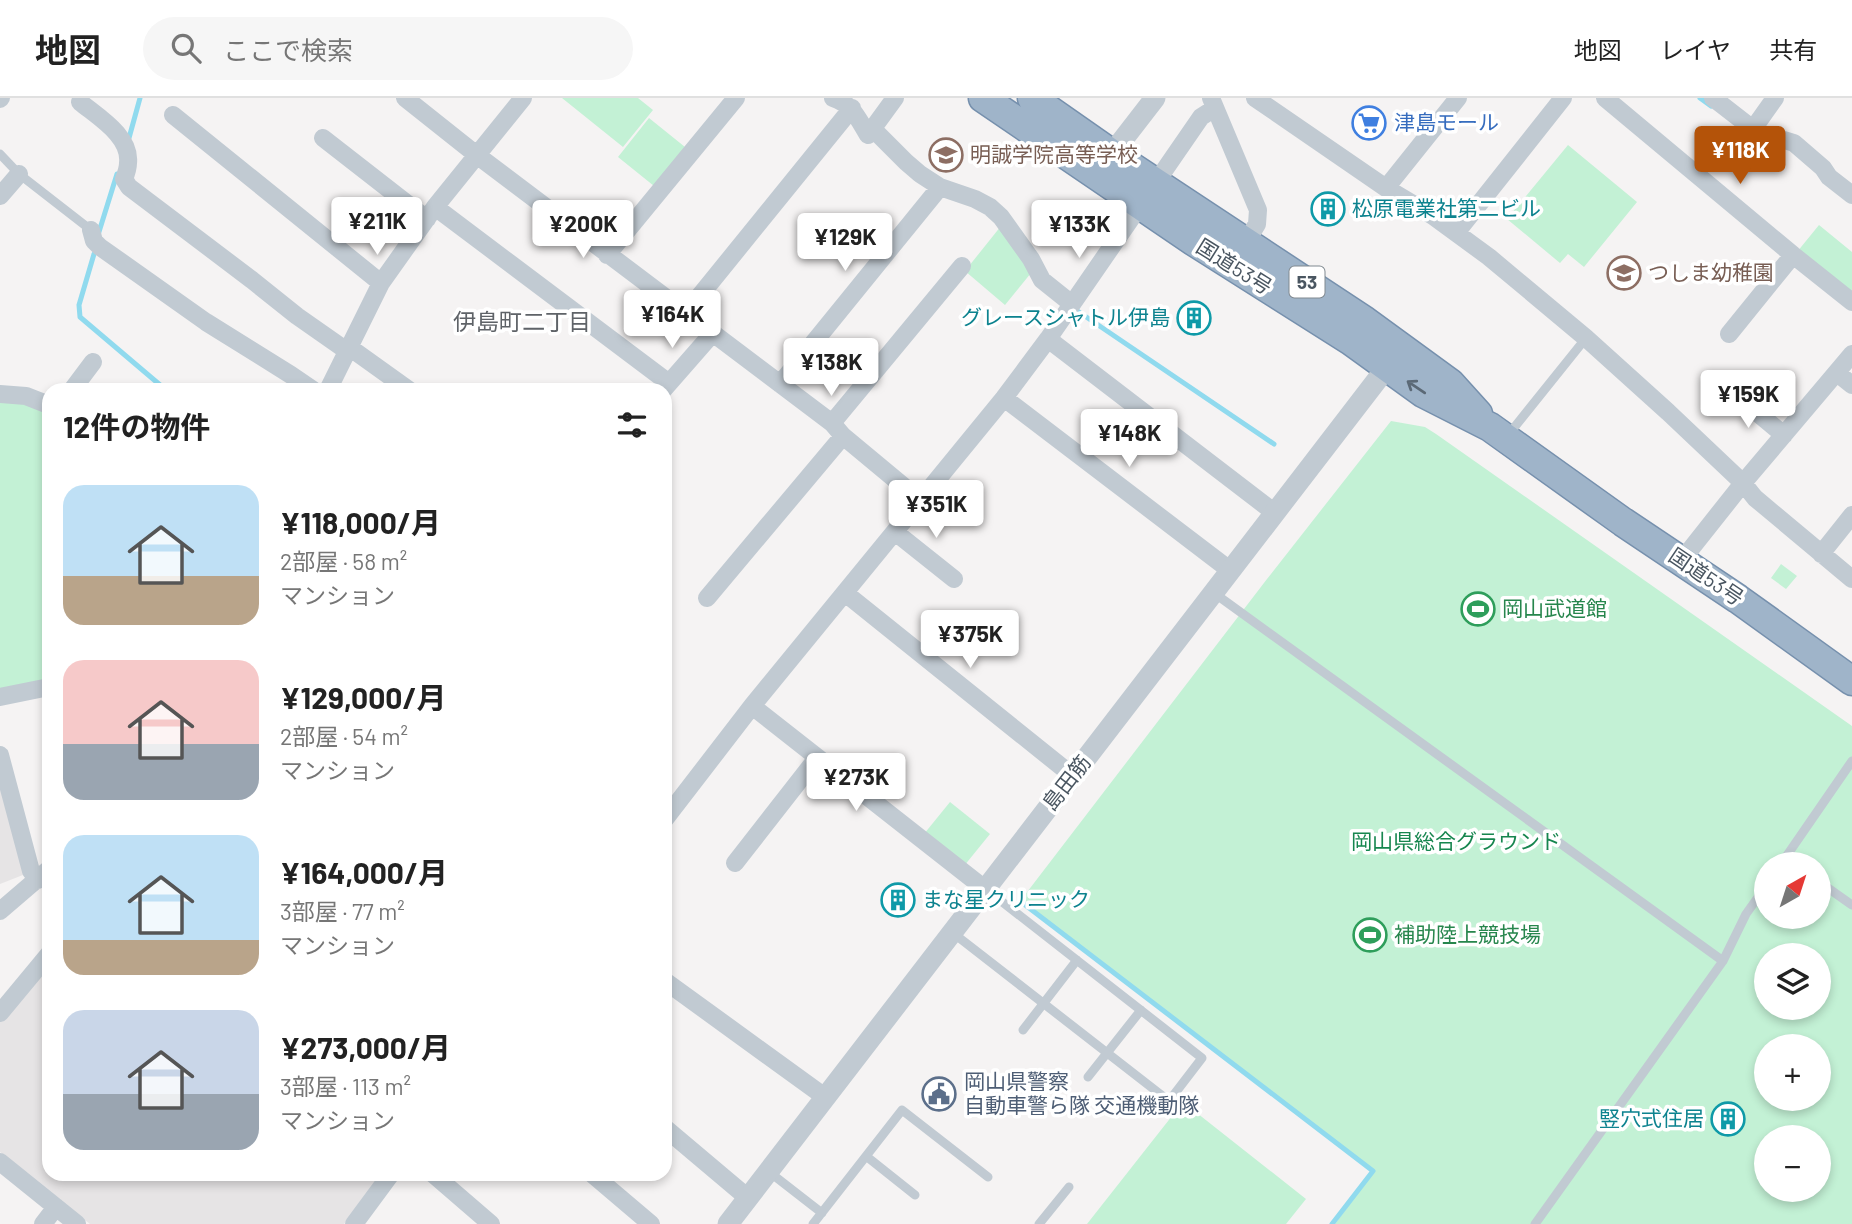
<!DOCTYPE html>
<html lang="ja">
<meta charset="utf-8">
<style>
:root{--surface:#fff;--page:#f6f6f6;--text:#222;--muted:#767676;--line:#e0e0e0;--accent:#b45309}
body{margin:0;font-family:Barlow,"Noto Sans JP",sans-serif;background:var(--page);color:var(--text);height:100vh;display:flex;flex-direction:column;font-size:26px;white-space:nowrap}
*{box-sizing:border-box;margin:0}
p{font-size:23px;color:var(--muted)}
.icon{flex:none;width:38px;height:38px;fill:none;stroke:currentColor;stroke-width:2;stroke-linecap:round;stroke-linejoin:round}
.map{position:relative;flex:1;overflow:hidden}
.side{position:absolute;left:42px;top:285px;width:630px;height:798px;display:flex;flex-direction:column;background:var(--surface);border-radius:21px;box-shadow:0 4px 10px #0003}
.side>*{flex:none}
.needle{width:46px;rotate:39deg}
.controls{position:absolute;left:1754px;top:754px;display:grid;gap:14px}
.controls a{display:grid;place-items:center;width:77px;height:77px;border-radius:50%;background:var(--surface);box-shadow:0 4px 10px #0003;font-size:35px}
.price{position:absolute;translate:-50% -60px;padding:0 16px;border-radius:7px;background:#fff;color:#222;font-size:23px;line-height:46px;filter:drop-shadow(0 2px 4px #0008)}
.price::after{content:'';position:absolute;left:50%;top:42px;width:21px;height:16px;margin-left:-10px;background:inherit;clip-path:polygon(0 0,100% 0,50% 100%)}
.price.selected{background:var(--accent);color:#fff}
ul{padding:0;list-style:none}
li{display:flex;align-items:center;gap:21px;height:175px;padding:0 21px}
li span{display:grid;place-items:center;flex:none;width:196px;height:140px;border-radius:21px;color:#555}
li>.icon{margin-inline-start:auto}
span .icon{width:84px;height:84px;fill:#fffc;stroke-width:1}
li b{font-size:30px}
h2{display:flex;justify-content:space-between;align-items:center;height:84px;padding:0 21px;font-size:30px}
header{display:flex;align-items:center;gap:42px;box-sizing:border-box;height:98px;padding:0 35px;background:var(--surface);border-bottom:2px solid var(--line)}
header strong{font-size:33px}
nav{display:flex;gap:38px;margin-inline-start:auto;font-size:24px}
.search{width:490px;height:63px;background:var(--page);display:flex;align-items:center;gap:18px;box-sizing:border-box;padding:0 24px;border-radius:38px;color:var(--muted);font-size:26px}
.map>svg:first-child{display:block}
.education{fill:#e6e4e5}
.green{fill:#c3f1d5;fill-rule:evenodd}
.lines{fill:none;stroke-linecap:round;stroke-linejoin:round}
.stream{stroke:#90daee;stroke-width:5}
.trunk-casing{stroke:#7690ad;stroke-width:31}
.service{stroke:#c1cad2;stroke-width:9}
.minor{stroke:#c1cad2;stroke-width:18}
.tertiary{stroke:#c1cad2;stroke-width:21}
.trunk{stroke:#9fb4c9;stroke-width:28}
.oneway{stroke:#5b6976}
.labels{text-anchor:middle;stroke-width:7;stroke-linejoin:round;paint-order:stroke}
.shield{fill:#fff;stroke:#808990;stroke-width:2}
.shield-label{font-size:19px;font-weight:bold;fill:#4a5661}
.shop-label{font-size:21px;fill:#366cbe;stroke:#fff;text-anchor:start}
.education-label{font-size:21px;fill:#785e54;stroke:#fff;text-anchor:start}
.culture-label{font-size:21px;fill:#0d838f;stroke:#fff;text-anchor:start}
.street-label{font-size:21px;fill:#4a5661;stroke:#fff}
.leisure-label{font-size:21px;fill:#27864d;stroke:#fff;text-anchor:start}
.park-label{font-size:21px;fill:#17864f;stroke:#fff}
.service-label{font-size:21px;fill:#4e5e75;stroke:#fff;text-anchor:start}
.neighbourhood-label{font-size:23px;fill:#5f6368;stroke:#fff}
</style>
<header>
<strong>地図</strong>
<div class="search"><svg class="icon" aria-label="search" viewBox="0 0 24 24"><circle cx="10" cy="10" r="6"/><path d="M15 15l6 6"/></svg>ここで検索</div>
<nav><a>地図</a><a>レイヤ</a><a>共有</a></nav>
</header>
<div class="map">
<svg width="1852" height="1126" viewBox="0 0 1852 1126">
<rect width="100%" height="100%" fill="#f5f3f3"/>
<path class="education" d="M0 671 28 775 0 786Z
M49 862V1076H384L344 1126H90L0 1054V921Z"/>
<path class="green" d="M562 0H638L653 12 623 49Z
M649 20 685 49 654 88 618 59Z
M1568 47 1637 104 1584 169 1568 156 1560 165 1507 121Z
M1819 127 1852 154V196L1797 154Z
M1001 128 1031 175 1005 207 965 173Z
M0 302 27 306 49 315V585L0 594Z
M1391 323 1425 329 1436 336 1852 628V1126H1335L1374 1073 1021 802 1267 481ZM1766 766H1818V819H1766ZM1766 858H1818V910H1766ZM1766 948H1818V1001H1766ZM1766 1040H1818V1092H1766Z
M1781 466 1797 478 1786 491 1771 480Z
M950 704 990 736 964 768 924 736Z
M1183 1004 1306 1101 1286 1126H1087Z"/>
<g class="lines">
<path class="stream" d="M1700 0 1711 8
M1749 38 1758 44 1782 50
M129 40 140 0
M98 137 117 76
M94 156 79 207 80 219 166 292
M1076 212 1274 346
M1020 803 1373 1073 1332 1126"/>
<defs>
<path id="trunk" d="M983 0 1193 143 1351 243 1423 295 1490 329 1623 424 1738 501 1852 583
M1032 0 1112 56 1365 223 1450 285 1478 316"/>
</defs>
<use href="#trunk" class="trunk-casing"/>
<path class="service" d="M0 56 19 76 91 132
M1509 336 1586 240
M1214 495 1723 863
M1785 760 1794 766
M1781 766 1852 663
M1818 783 1852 807
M953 835 1169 1003 1202 960 987 792
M1023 932 1077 862
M1088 979 1141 912
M866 1058 915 1097
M768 1073 822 1115
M813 1126 902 1012 988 1079
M1039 1126 1069 1089
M1535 1126 1723 863 1746 816 1766 788"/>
<path class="minor" d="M405 0 478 58 832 325 843 338 920 402
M833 0C853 7 857 19 868 37L895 0
M1211 0 1258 112 1257 126 1242 151
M1255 0 1386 90 1433 118 1489 159 1586 240 1668 314 1743 385 1755 400 1852 481
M1605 0 1793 157 1852 204
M1713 0 1753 31 1761 35 1794 45 1823 70 1829 79 1852 97
M0 1 1 0
M80 4C98 19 131 38 128 65 128 70 126 76 124 81L129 89 252 182 297 218 347 253
M173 17 381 185
M872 30 906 64 920 76 940 89 975 101 990 109 1001 119 1031 161 1042 182 1072 206
M1753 31 1775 0
M323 40 427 121
M1386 90 1458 0
M0 98 19 76
M435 109 669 285
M91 132 94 143 100 149 206 224 291 277 313 292
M1456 135 1563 0
M607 157 736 0
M685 216 852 10
M1729 236 1793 157
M1048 241 1275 415
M349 249 409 292
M1837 275 1852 287
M780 286 940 89
M72 292 93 264
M328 292 381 185 435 109 523 0
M663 292 712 236
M0 296 26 298 49 307
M1736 297 1784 337
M1004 300 1231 473
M832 325 962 168
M895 434 954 481
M1821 456 1852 417
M1682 462 1743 385 1852 256
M845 495 1073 678
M707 500 843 338
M0 599 49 589
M752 608 985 791
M0 657 31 773 38 782
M665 721 752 608 1004 300 1048 241 1201 19 1215 10
M735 765 817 660
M0 813 49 771
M665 883 825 999
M0 915 49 856
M665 1030 748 1100
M0 1064 77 1126
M433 1076 491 1126
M592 1076 651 1126
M43 1126 56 1109
M354 1126 391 1076"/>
<path class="tertiary" d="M1104 66 1155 0
M728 1126 1387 269 1399 261"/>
<use href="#trunk" class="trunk"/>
</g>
<defs><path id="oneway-shaft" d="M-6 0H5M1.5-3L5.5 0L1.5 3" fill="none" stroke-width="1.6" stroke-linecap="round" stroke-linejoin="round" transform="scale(1.75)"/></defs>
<use class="oneway" href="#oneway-shaft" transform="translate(1416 289) rotate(-146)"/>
<defs>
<symbol id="supermarket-ring" viewBox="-11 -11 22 22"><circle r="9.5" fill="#fff" stroke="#3f7fe0" stroke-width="1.5"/><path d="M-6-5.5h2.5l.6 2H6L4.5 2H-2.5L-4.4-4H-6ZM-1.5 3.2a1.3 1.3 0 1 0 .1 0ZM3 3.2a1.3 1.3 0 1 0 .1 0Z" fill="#3f7fe0"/></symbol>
<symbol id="school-ring" viewBox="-11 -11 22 22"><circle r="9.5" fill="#fff" stroke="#8d6e63" stroke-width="1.5"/><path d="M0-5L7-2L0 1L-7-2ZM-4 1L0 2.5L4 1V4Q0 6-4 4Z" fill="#8d6e63"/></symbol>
<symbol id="building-ring" viewBox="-11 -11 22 22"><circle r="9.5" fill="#fff" stroke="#0f9aa8" stroke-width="1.5"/><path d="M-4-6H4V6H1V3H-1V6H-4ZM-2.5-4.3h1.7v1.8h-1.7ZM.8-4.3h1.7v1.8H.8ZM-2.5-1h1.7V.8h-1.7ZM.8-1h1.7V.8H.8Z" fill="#0f9aa8"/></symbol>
<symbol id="stadium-ring" viewBox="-11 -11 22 22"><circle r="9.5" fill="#fff" stroke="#2e9e5b" stroke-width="1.5"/><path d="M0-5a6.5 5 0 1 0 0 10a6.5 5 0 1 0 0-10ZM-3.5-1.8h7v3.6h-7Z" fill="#2e9e5b"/></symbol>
<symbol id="civic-ring" viewBox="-11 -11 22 22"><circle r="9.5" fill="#fff" stroke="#5c6f8a" stroke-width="1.5"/><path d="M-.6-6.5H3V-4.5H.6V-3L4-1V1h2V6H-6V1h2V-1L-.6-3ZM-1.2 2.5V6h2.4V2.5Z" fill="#5c6f8a"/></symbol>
</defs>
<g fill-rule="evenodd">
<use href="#supermarket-ring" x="1350" y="6" width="38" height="38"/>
<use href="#school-ring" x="927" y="38" width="38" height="38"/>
<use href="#building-ring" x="1309" y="92" width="38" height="38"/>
<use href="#school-ring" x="1605" y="156" width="38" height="38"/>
<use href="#building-ring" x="1175" y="201" width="38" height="38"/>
<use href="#stadium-ring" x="1459" y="492" width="38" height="38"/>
<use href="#building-ring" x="879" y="783" width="38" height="38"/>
<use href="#stadium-ring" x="1351" y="818" width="38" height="38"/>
<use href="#civic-ring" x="920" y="977" width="38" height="38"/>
<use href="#building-ring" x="1709" y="1002" width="38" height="38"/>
</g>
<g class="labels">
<rect class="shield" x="1289.5" y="168.5" width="35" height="31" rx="5"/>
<g class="shield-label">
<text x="1307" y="191">53</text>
</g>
<g class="shop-label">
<text x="1394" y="32">津島モール</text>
</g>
<g class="education-label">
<text x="970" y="64">明誠学院高等学校</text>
<text x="1648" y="182">つしま幼稚園</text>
</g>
<g class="culture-label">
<text x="1352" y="118">松原電業社第二ビル</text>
<text x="1170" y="227" text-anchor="end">グレースシャトル伊島</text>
<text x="922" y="809">まな星クリニック</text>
<text x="1704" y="1028" text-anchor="end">竪穴式住居</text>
</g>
<g class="street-label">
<text transform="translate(1234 169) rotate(32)" y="7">国道53号</text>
<text transform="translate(1706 479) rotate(34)" y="7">国道53号</text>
<text transform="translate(1067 685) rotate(-52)" y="7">島田筋</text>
</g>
<g class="leisure-label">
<text x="1502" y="518">岡山武道館</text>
<text x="1394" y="844">補助陸上競技場</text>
</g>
<g class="park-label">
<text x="1456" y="751">岡山県総合グラウンド</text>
</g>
<g class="service-label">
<text x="964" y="991">岡山県警察<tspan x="964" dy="24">自動車警ら隊 交通機動隊</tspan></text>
</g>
<g class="neighbourhood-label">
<text x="522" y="232">伊島町二丁目</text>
</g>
</g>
</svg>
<div class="controls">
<a><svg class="needle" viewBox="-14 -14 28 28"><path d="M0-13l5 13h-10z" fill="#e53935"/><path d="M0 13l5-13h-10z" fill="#767676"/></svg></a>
<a><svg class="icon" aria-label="layers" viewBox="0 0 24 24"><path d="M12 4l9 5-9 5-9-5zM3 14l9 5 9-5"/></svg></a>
<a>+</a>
<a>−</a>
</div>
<b class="price selected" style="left:1740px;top:88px">¥118K</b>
<b class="price" style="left:377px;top:159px">¥211K</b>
<b class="price" style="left:583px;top:162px">¥200K</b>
<b class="price" style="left:1079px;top:162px">¥133K</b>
<b class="price" style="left:845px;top:175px">¥129K</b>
<b class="price" style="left:672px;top:252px">¥164K</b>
<b class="price" style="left:831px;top:300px">¥138K</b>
<b class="price" style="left:1748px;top:332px">¥159K</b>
<b class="price" style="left:1129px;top:371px">¥148K</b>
<b class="price" style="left:936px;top:442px">¥351K</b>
<b class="price" style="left:970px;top:572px">¥375K</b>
<b class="price" style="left:856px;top:715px">¥273K</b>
<section class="side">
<h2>12件の物件<svg class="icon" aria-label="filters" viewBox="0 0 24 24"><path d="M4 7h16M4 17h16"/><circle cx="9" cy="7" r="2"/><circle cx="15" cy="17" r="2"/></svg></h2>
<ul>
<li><span style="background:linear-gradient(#bfe0f5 65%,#b9a48a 0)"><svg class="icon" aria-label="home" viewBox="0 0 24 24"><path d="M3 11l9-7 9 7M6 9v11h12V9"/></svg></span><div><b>¥118,000/月</b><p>2部屋 · 58 m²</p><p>マンション</p></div></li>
<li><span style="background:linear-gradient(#f6c9c9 60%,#9aa5b1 0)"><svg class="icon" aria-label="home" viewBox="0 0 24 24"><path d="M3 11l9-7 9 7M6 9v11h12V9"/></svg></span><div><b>¥129,000/月</b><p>2部屋 · 54 m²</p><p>マンション</p></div></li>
<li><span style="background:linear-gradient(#bfe0f5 75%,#b9a48a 0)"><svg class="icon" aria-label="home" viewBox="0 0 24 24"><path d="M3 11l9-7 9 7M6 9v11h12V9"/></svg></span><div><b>¥164,000/月</b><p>3部屋 · 77 m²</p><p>マンション</p></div></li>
<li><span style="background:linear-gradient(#c9d6e8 60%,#9aa5b1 0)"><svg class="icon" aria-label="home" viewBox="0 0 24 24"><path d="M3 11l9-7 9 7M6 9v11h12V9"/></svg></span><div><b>¥273,000/月</b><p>3部屋 · 113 m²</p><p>マンション</p></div></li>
</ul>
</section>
</div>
